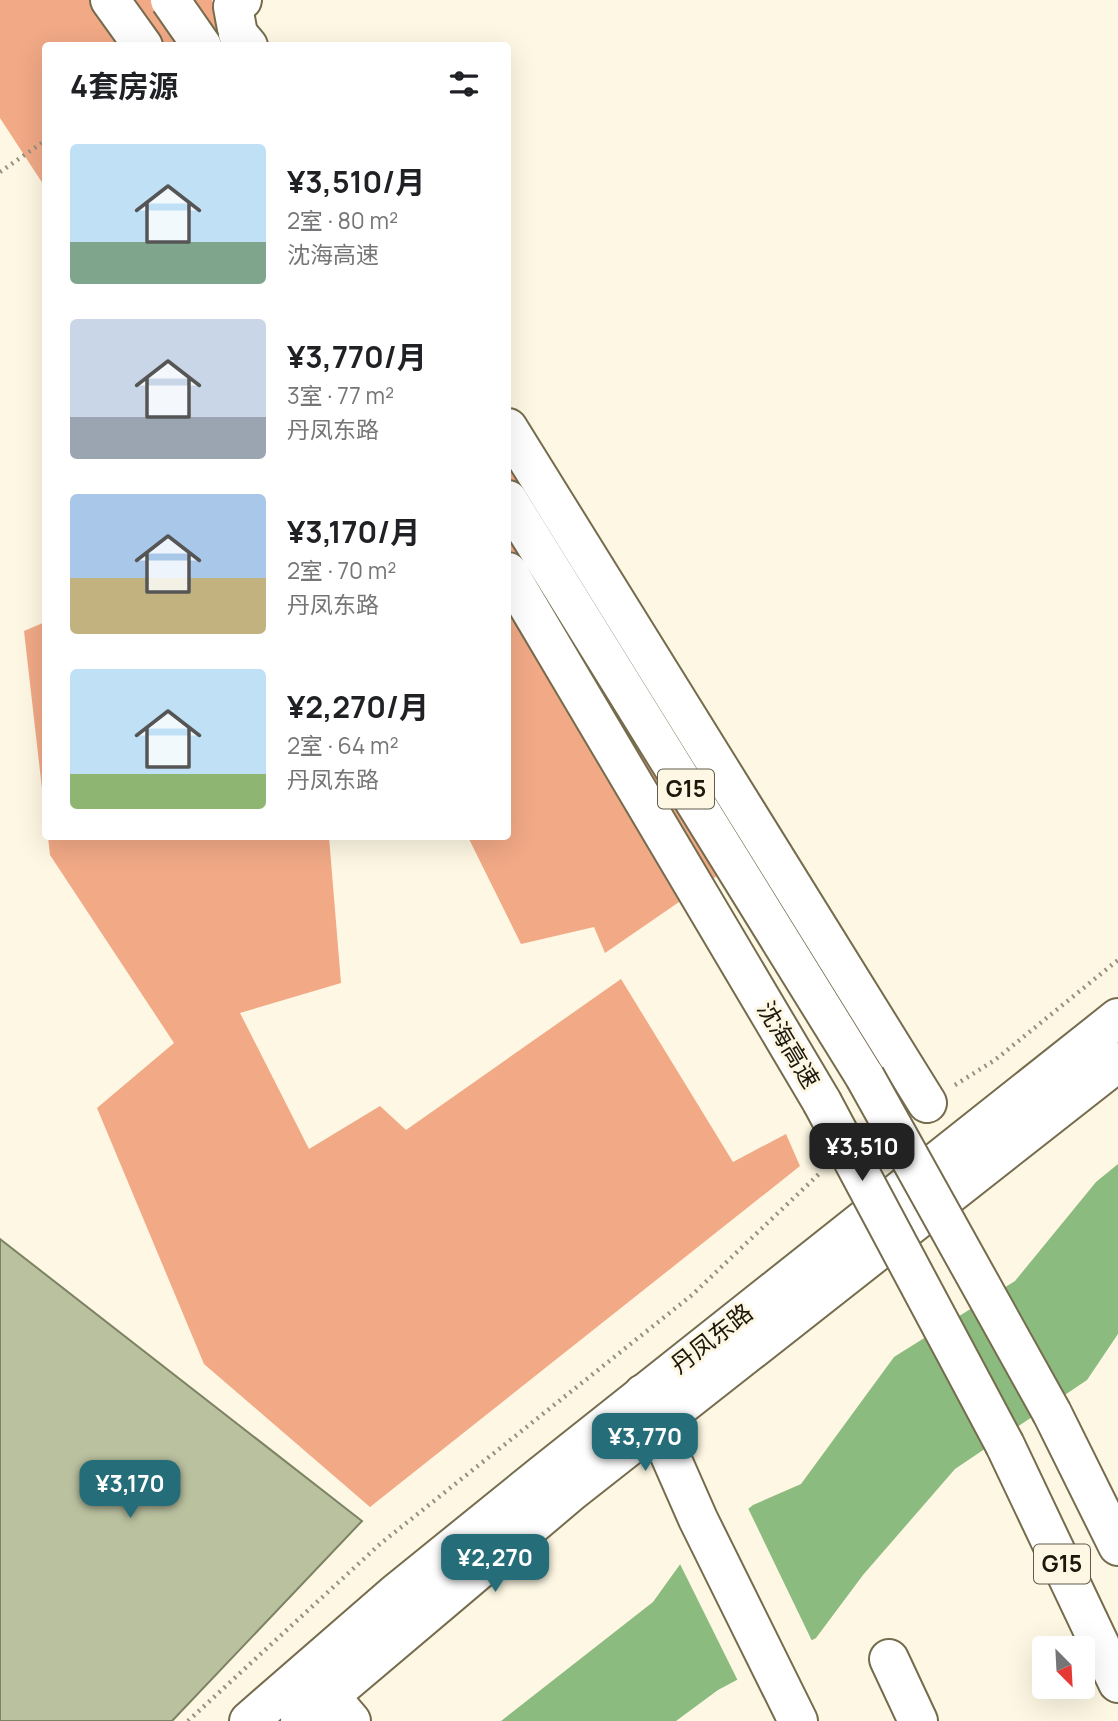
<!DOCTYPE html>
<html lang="zh">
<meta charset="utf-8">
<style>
:root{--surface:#fff;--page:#f6f6f6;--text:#202124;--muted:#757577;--accent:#256e79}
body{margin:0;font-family:Manrope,"Noto Sans SC",sans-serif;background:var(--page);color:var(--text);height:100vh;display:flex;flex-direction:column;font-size:26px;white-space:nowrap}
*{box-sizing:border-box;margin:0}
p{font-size:23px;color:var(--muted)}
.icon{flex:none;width:38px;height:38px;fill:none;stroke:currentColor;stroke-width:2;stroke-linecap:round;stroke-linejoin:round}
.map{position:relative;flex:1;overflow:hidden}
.panel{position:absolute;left:42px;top:42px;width:469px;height:798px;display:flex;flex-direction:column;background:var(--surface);border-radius:7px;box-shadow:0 7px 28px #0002}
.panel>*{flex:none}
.needle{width:46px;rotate:156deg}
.fabs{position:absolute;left:1032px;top:1636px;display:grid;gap:14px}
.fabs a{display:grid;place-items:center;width:63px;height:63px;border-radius:7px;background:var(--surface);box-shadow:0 7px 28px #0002;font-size:35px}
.price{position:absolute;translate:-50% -60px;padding:0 16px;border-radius:14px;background:var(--accent);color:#fff;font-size:23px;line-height:46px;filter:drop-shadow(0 2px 4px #0008)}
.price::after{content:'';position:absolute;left:50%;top:42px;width:21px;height:16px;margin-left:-10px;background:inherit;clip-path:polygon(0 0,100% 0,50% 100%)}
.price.current{background:#222;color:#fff}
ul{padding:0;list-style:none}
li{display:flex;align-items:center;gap:21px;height:175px;padding:0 28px}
li span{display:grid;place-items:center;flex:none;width:196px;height:140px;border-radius:7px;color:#555}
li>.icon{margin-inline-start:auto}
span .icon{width:84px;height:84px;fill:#fffc;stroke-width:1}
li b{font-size:30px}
h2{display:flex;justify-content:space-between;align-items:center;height:84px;padding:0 28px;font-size:30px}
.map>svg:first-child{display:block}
.forest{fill:#f1a986}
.water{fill:#8bbb7f}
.pier{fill:#fdf7e3}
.building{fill:#bac19f;stroke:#7c8263;stroke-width:2}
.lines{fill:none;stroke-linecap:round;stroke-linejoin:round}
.minor-casing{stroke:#756c4d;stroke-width:42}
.major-casing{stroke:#756c4d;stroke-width:42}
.highway-casing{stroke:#756c4d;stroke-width:42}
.path{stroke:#959080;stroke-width:4.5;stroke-dasharray:2 5;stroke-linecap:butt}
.minor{stroke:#fff;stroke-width:38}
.major{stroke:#fff;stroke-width:38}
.highway{stroke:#fff;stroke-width:38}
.highway-bridge-casing{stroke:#756c4d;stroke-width:42;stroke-linecap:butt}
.highway-bridge{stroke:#fff;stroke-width:38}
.labels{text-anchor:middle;stroke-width:6;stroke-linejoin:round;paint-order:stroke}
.shield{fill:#fdf7e3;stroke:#605b4c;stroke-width:2}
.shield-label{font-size:23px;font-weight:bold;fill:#1c180c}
.street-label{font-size:24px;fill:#1c180c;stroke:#fdf7e3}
</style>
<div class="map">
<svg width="1118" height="1721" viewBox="0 0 1118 1721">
<rect width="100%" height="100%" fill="#fdf7e3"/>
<path class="forest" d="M0 0H212L229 45 46 46 45 187 0 118Z
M508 458 753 851 605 953 594 927 521 944 468 837 508 836Z
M45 622V815L24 631Z
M48 837H329L341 983 240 1013 309 1149 380 1106 406 1130 621 979 733 1162 786 1134 800 1166 370 1507 204 1364 97 1108 174 1043 50 855Z"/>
<path class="water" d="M1118 1164V1334L1087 1380 955 1469 863 1575 816 1638 718 1690 676 1721H501L653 1602 681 1563 753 1505 801 1484 894 1357 1015 1281 1096 1182Z"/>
<path class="pier" d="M747 1506 813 1643 739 1683 678 1560Z"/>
<path class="building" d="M0 1239 362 1521 172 1721H0Z"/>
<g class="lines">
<defs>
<path id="minor" d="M242 0 233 7 238 34 248 46
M508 428 927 1103
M643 1394 698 1519 798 1721
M889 1659 918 1721
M329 1695 351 1721"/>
<path id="major" d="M249 1721 395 1594 542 1475 1118 1018
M300 1721 572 1491 1118 1062"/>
<path id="highway" d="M110 0 143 46
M508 500 865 1077
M508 572 822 1102
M1052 1413 1118 1546
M1005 1445 1118 1683"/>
</defs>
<use href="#minor" class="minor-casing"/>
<use href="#major" class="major-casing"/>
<use href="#highway" class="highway-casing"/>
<path class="path" d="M0 172 46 140
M955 1085 995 1060 1118 960
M188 1721 380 1544 692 1295 821 1172"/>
<use href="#minor" class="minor"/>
<use href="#major" class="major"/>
<use href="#highway" class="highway"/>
<defs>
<path id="highway-bridge" d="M170 0 202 46
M865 1077 1052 1413
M822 1102 1005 1445"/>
</defs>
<use href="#highway-bridge" class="highway-bridge-casing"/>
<use href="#highway-bridge" class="highway-bridge"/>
</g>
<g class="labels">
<g class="shield">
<rect x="658" y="769.5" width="56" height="39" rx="5"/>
<rect x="1034" y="1544.5" width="56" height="39" rx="5"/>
</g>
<g class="shield-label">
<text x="686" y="797">G15</text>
<text x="1062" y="1572">G15</text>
</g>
<g class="street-label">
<text transform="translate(788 1045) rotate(59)" y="8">沈海高速</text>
<text transform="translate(712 1339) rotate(-38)" y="8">丹凤东路</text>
</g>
</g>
</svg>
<div class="fabs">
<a><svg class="needle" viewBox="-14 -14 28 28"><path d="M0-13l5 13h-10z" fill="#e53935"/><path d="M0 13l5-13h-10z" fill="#757577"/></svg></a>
</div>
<b class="price current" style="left:862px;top:1183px">¥3,510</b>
<b class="price" style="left:645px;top:1473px">¥3,770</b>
<b class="price" style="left:130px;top:1520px">¥3,170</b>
<b class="price" style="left:495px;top:1594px">¥2,270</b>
<section class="panel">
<h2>4套房源<svg class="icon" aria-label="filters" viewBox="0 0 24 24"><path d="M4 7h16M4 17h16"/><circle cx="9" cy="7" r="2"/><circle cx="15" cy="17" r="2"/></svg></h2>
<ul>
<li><span style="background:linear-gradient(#bfe0f5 70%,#7fa58c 0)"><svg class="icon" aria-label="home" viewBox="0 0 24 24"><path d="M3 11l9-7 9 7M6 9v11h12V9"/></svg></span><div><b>¥3,510/月</b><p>2室 · 80 m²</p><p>沈海高速</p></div></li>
<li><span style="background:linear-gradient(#c9d6e8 70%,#9aa5b1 0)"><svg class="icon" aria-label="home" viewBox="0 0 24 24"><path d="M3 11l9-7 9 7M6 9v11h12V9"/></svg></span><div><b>¥3,770/月</b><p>3室 · 77 m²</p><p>丹凤东路</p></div></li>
<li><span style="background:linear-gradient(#a9c7e8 60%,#c2b280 0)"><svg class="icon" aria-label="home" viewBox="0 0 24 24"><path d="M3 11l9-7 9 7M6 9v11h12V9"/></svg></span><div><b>¥3,170/月</b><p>2室 · 70 m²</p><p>丹凤东路</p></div></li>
<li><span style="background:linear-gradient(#bfe0f5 75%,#8fb573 0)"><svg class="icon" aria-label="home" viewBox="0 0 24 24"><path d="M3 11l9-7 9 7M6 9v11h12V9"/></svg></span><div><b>¥2,270/月</b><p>2室 · 64 m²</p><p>丹凤东路</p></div></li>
</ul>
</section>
</div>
